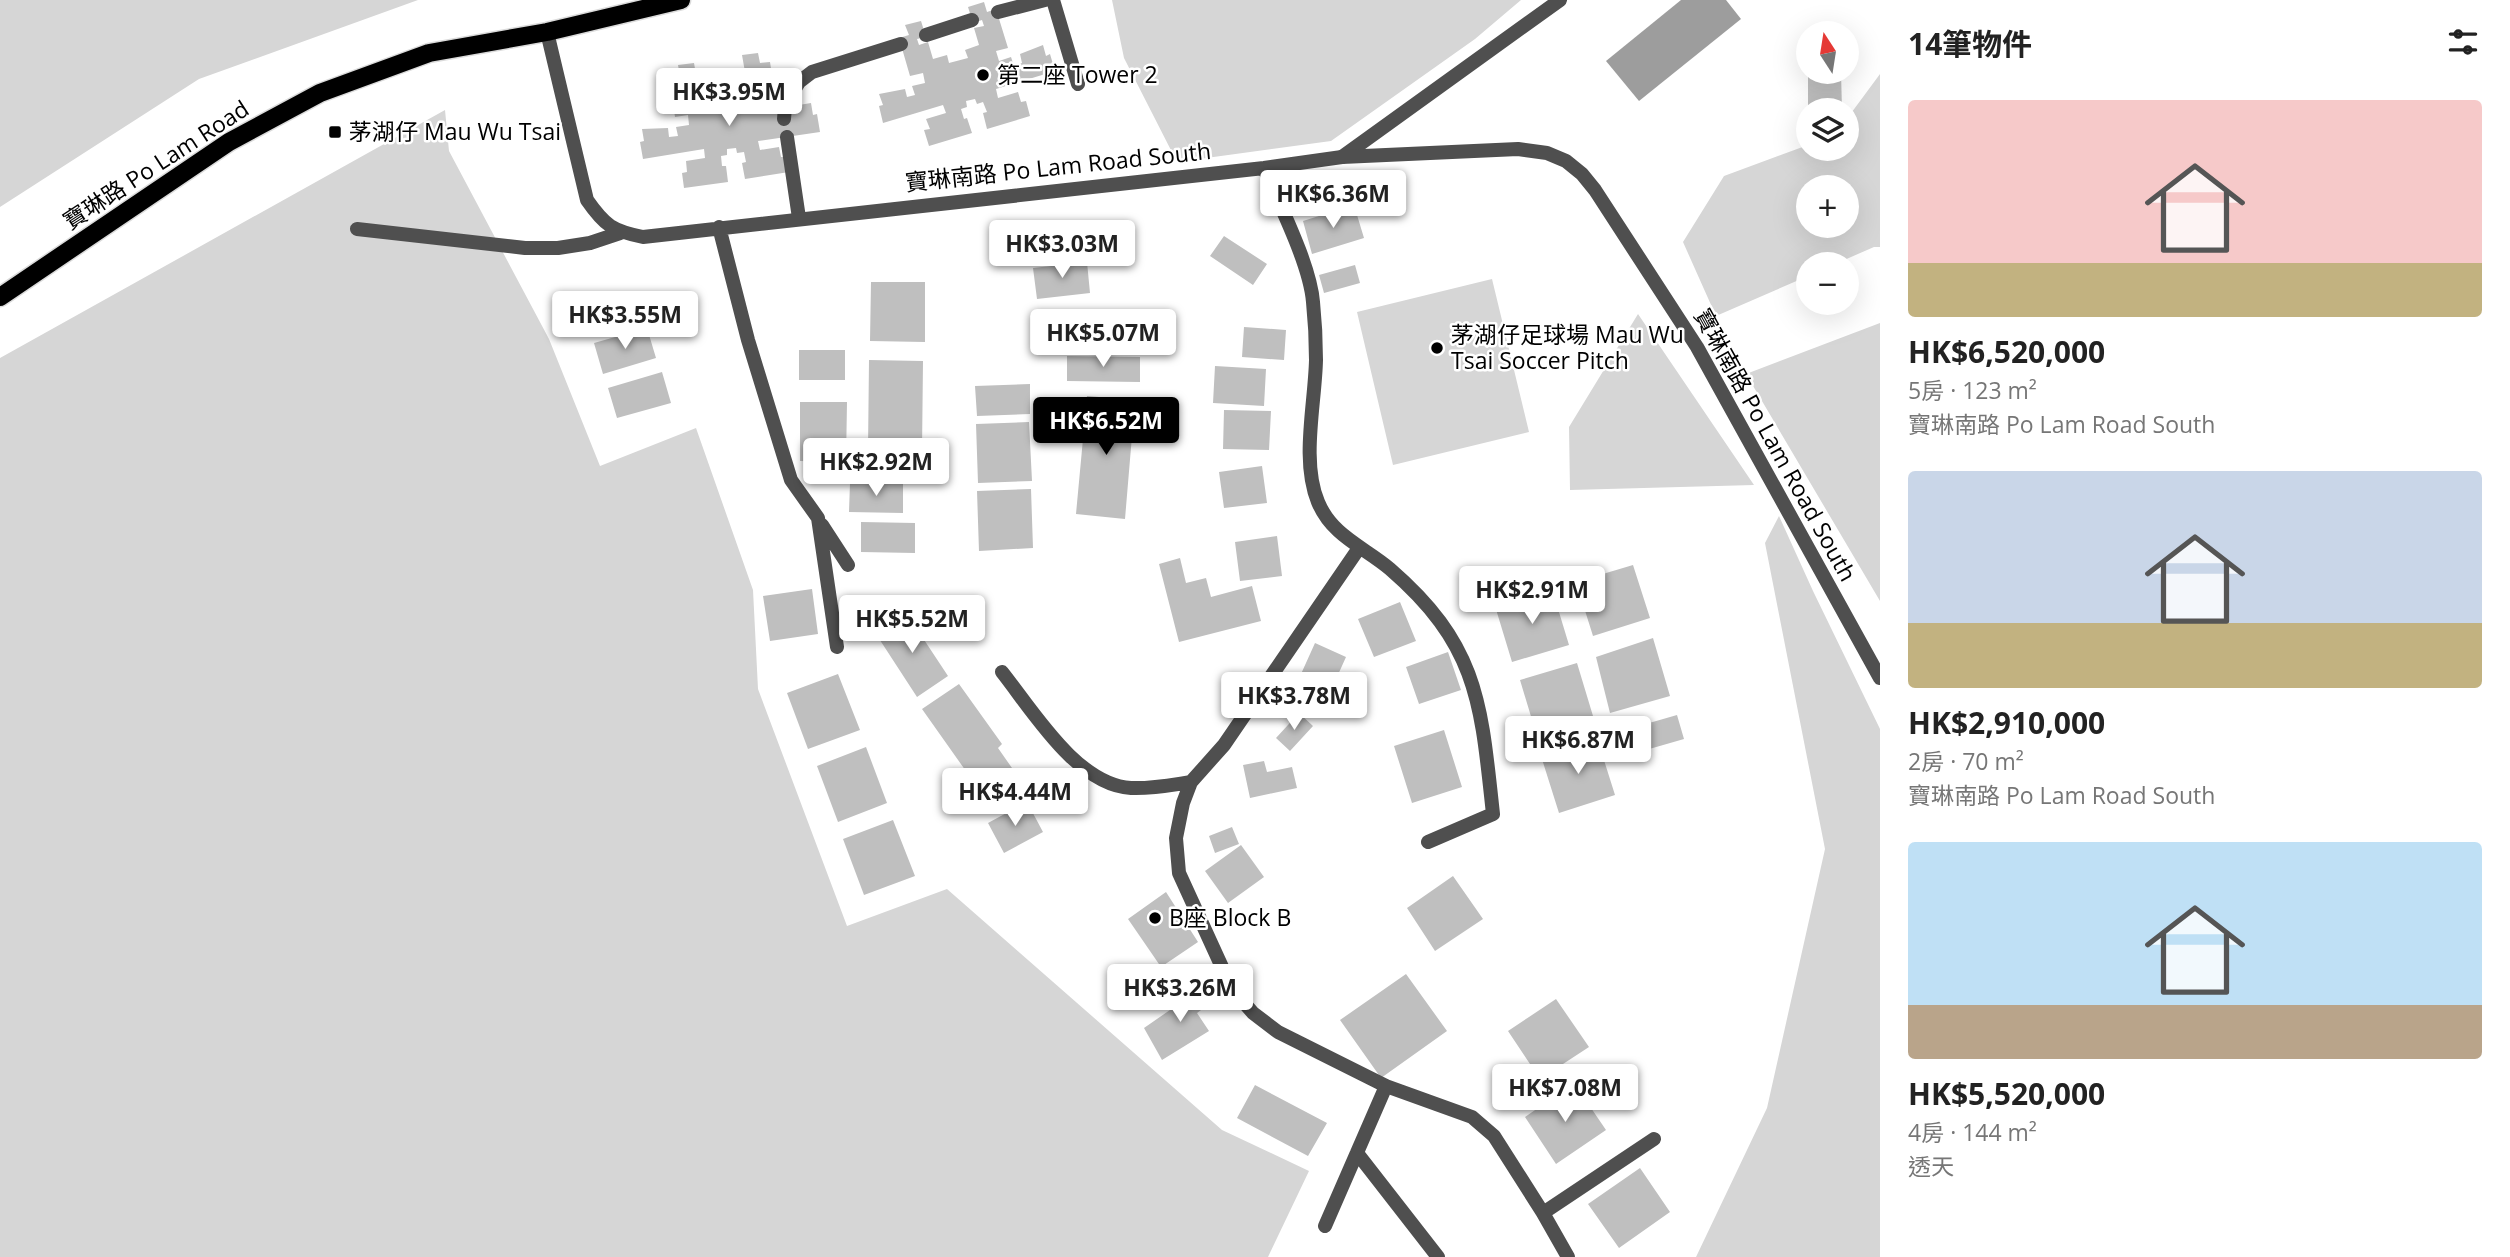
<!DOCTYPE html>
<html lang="zh-TW">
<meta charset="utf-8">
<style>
:root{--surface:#fff;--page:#f6f6f6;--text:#222;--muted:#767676;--accent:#000}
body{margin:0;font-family:"Open Sans","Noto Sans TC",sans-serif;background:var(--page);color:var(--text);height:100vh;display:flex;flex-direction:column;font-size:26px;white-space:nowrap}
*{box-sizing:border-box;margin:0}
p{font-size:23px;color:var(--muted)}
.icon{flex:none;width:38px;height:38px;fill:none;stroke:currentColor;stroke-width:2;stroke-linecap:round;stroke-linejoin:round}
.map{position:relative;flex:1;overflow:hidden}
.panel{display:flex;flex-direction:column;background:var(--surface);width:630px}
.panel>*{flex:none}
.needle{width:46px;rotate:348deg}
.fabs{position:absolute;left:1796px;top:21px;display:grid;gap:14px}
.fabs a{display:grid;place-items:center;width:63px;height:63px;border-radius:50%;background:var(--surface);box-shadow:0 7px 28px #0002;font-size:35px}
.price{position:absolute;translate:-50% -60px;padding:0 16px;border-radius:7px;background:#fff;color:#222;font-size:23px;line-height:46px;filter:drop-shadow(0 2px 4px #0008)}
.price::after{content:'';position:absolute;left:50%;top:42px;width:21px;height:16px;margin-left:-10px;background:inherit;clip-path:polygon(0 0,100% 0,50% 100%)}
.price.active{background:var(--accent);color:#fff}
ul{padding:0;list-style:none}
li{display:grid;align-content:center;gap:14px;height:371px;padding:0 28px}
li span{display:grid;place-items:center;height:217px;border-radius:7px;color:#555}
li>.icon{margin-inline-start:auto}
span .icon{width:126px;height:126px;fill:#fffc;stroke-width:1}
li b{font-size:30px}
h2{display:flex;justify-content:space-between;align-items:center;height:84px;padding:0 28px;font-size:30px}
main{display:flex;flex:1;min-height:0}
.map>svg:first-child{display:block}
.green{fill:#d6d6d6;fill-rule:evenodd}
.water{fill:#9d9d9d}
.building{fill:#bfbfbf}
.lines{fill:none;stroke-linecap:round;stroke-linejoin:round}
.primary-casing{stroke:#dbdbdb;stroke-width:21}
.service{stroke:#4f4f4f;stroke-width:14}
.minor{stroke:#4f4f4f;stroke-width:14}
.primary{stroke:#000;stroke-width:18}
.poi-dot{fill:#000;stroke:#fff;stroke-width:2.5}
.labels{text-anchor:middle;stroke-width:5;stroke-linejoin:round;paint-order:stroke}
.poi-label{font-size:23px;fill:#000;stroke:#fff;text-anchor:start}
.street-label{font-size:23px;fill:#000;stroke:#fff}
</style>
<main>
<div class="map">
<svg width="1880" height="1257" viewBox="0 0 1880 1257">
<rect width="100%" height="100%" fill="#fff"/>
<path class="green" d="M0 0H418L199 79 0 207Z
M1112 0H1521L1475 39 1331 141 1177 162 1124 58Z
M1880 74V247H1874L1835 264H1808V276L1716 316 1683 242 1724 176 1808 145V149H1846V120ZM1846 187V226H1808V187Z
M445 110 449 151 549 339 600 466 696 428 753 590 758 689 847 926 947 889 1222 1130 1309 1171 1268 1257H0V358Z
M1492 279 1529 432 1393 465 1357 312Z
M1638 314 1754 485 1570 490 1569 427Z
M1880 323V601L1746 374Z
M1779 516 1813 591 1880 729V1257H1696L1767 1108 1825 849 1765 543Z"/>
<path class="water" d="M1681 0H1726L1741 19 1639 101 1606 61Z"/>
<path class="building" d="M984 2 987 12 996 9 1008 48 996 51 999 61 1011 57 1014 66 1022 63 1020 54 1043 45 1046 56 1050 54 1055 71 996 89 998 98 1018 92 1021 102 1026 101 1030 116 987 129 983 113 987 112 983 102 977 104 975 99 966 101 967 107 961 109 964 119 967 118 972 133 929 146 924 130 930 129 926 119 946 113 943 105 883 123 879 106 883 105 879 94 905 89 907 97 915 95 912 86 925 83 923 73 910 76 899 38 909 35 905 25 921 21 926 37 917 39 919 45 928 42 933 59 947 55 949 63 968 58 965 50 979 45 974 28 984 26 982 20 973 23 968 7Z
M758 53 760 63 770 62 776 101 764 104 765 113 799 108V105L811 103 813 115 817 114 820 132 758 141 760 150 779 147 781 157H786L789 172 745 179 742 163 746 162 744 152 737 153 736 148 727 149V155L721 156 722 166H726L728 182 684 188 682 173 687 172 686 161 705 158 704 149 643 159 640 142 644 141 642 129 668 128 669 137 678 136 676 127 689 125 688 115 675 117 669 77 680 76 678 65 694 63 697 80 687 81 688 87 697 85 700 103 715 101 716 110 735 107 733 98 748 96 746 78 755 77 754 71 745 72 742 55Z
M1808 72H1841L1842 110H1808Z
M1354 205 1364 238 1312 254 1303 221Z
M1224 236 1267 264 1253 285 1210 256Z
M1087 262 1090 293 1037 299 1033 268Z
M1355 265 1360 283 1324 293 1319 275Z
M871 282H925V342L870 341Z
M1244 327 1286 330 1284 360 1242 357Z
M647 328 656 358 603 374 594 343Z
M799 350H845V380H799Z
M1067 356 1140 357V382L1067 381Z
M869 360 923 361 922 451 868 450Z
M1215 366 1266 369 1264 406 1213 403Z
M662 372 671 403 617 418 608 388Z
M1030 384V414L977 416 975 386Z
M1087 396 1135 400 1125 519 1076 514Z
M800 402H847L846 462 800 461Z
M1224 410 1271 411 1269 450 1223 449Z
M1029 422 1032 481 978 483 976 424Z
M1262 466 1267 503 1224 508 1219 472Z
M850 483H903V513L849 512Z
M1031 489 1033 548 979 551 977 491Z
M861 522 915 523V553L861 552Z
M1277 536 1282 576 1240 581 1235 542Z
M1180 558 1186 583 1206 578 1211 597 1252 586 1261 621 1179 642 1159 564Z
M1633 565 1650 618 1593 636 1576 582Z
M812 589 818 634 770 641 763 596Z
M1552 589 1569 645 1512 662 1495 606Z
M1400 602 1416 641 1374 657 1358 619Z
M907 614 948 676 917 697 876 634Z
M1653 638 1670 696 1610 713 1596 657Z
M1315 643 1346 657 1323 708 1292 694Z
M1448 652 1461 690 1419 704 1406 667Z
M1577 663 1593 716 1536 733 1520 680Z
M838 674 860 730 808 749 787 693Z
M959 684 1002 744 998 748 1012 768 980 791 922 709Z
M1299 713 1313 726 1290 751 1276 738Z
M1677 715 1684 739 1625 756 1618 732Z
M1444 730 1462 787 1412 803 1394 746Z
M1597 738 1615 795 1559 813 1541 756Z
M866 747 887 803 838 822 817 766Z
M1264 761 1267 772 1292 767 1297 788 1250 798 1243 765Z
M1027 802 1043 832 1004 853 988 823Z
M893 820 915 876 864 895 843 839Z
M1232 827 1239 844 1215 853 1209 836Z
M1241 845 1264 877 1228 903 1205 871Z
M1453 876 1483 919 1435 951 1407 908Z
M1166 892 1198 942 1161 967 1128 919Z
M1406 974 1447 1031 1381 1078 1340 1020Z
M1206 985 1216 999 1197 1013 1209 1031 1162 1060 1144 1028Z
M1556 999 1589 1047 1540 1079 1508 1031Z
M1574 1083 1606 1130 1556 1164 1525 1117Z
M1255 1085 1327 1123 1308 1156 1237 1118Z
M1640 1168 1670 1212 1619 1248 1588 1204Z"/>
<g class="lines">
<defs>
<path id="primary" d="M0 297 229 142 320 93 429 53 547 32 681 0"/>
</defs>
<use href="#primary" class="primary-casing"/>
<path class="service" d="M1053 0 1078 84
M998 12 1045 0
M926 35 972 20
M784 119 785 107 791 95 799 82 812 72 901 44
M787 137 799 218
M1342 157 1560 0"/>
<path class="minor" d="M547 32 587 200C605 226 613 231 643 237L1264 168 1342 157 1518 149 1547 153 1566 161 1582 174 1595 190 1697 347 1880 678
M1264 168C1279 204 1310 264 1313 302 1315 321 1316 341 1316 360 1315 404 1301 461 1318 502 1332 536 1364 547 1390 569 1479 646 1481 704 1493 814L1428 842
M719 227 748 340 791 480 818 518 837 647
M357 229 525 248H558L590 243 620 233
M822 525 848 565
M1002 672C1033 711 1077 785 1131 788 1151 789 1171 785 1191 782L1224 745 1359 548
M1191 782 1183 803 1176 838 1179 873 1232 989 1253 1013 1278 1032 1386 1086 1472 1117 1494 1136 1543 1213 1568 1257
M1357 1153 1438 1257
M1543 1213 1654 1139
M1325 1226 1386 1086"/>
<use href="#primary" class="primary"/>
</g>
<g class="poi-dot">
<circle cx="983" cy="75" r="7"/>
<rect x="328" y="125" width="14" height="14" rx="3.5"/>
<circle cx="1437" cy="348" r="7"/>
<circle cx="1155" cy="918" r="7"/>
</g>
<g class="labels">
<g class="poi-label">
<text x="997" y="83">第二座 Tower 2</text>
<text x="349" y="140">茅湖仔 Mau Wu Tsai</text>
<text x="1451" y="343">茅湖仔足球場 Mau Wu<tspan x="1451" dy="26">Tsai Soccer Pitch</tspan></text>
<text x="1169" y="926">B座 Block B</text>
</g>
<g class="street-label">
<text transform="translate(156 165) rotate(-33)" y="8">寶琳路 Po Lam Road</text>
<text transform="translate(1058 167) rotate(-6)" y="8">寶琳南路 Po Lam Road South</text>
<text transform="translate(1775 445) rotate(61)" y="8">寶琳南路 Po Lam Road South</text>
</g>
</g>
</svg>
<div class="fabs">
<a><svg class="needle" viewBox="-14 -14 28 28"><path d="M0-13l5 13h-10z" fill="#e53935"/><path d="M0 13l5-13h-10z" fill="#767676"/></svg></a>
<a><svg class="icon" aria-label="layers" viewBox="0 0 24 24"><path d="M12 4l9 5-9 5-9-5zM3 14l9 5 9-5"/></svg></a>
<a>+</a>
<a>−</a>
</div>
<b class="price" style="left:729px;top:128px">HK$3.95M</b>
<b class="price" style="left:1333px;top:230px">HK$6.36M</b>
<b class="price" style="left:1062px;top:280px">HK$3.03M</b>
<b class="price" style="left:625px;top:351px">HK$3.55M</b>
<b class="price" style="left:1103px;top:369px">HK$5.07M</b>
<b class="price active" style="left:1106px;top:457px">HK$6.52M</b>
<b class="price" style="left:876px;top:498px">HK$2.92M</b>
<b class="price" style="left:1532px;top:626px">HK$2.91M</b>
<b class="price" style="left:912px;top:655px">HK$5.52M</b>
<b class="price" style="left:1294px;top:732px">HK$3.78M</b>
<b class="price" style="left:1578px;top:776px">HK$6.87M</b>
<b class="price" style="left:1015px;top:828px">HK$4.44M</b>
<b class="price" style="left:1180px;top:1024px">HK$3.26M</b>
<b class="price" style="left:1565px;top:1124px">HK$7.08M</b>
</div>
<section class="panel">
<h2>14筆物件<svg class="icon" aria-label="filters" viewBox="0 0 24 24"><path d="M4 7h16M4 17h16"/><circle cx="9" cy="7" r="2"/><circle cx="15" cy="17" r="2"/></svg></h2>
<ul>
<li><span style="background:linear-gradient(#f6c9c9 75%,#c2b280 0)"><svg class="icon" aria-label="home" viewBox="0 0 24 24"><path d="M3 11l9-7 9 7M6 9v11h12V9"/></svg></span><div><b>HK$6,520,000</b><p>5房 · 123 m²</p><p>寶琳南路 Po Lam Road South</p></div></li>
<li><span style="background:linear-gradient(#c9d6e8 70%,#c2b280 0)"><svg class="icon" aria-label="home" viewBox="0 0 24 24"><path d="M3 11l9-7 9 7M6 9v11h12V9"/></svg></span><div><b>HK$2,910,000</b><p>2房 · 70 m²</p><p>寶琳南路 Po Lam Road South</p></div></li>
<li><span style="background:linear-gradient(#bfe0f5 75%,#b9a48a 0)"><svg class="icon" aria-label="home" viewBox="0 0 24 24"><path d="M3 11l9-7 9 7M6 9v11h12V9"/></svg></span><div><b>HK$5,520,000</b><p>4房 · 144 m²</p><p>透天</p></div></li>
</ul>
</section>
</main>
